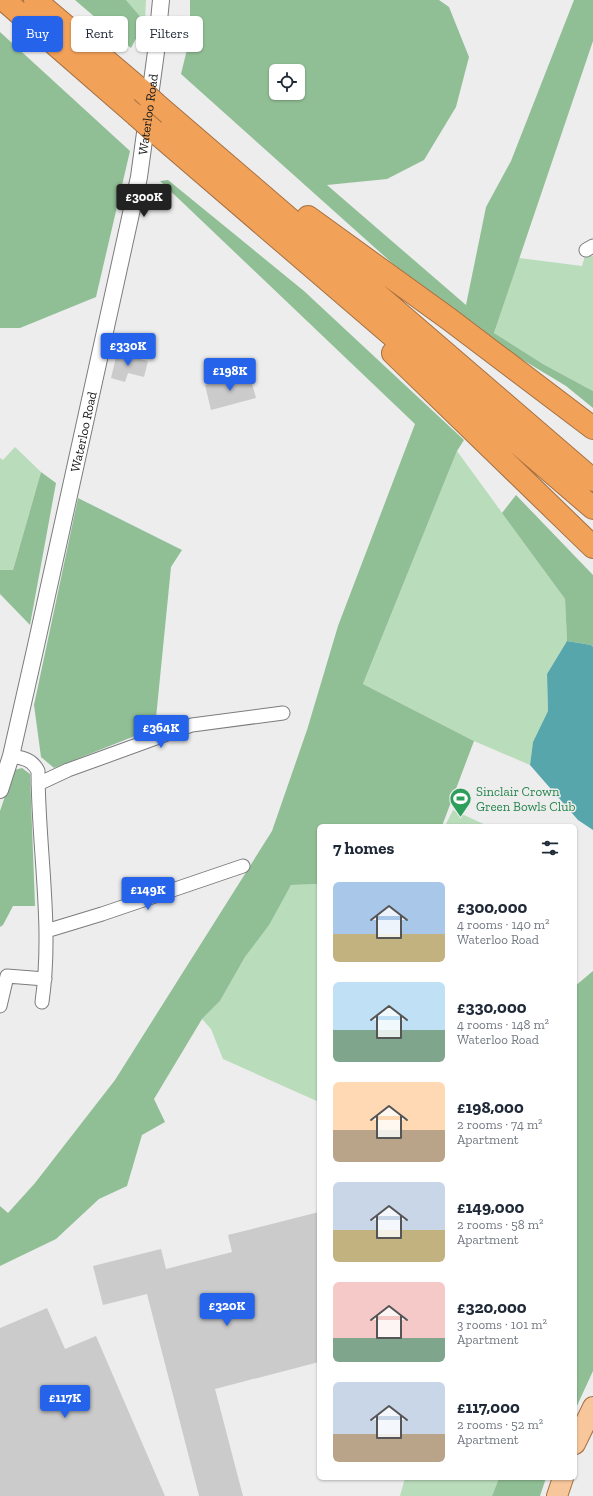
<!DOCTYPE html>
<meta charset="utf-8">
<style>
:root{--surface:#fff;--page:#f2f2f3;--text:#1f2937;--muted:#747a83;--accent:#2563eb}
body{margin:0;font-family:"Zilla Slab",serif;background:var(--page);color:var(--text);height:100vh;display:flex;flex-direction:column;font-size:15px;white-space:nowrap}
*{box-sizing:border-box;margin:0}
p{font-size:13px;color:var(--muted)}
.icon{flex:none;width:22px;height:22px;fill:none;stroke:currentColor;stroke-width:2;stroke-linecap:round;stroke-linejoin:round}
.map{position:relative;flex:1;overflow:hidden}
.drawer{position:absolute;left:317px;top:824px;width:260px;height:656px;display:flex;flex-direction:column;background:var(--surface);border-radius:6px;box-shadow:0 1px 3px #0004}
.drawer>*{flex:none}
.banner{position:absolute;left:12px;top:16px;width:245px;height:36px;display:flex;gap:8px}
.fabs{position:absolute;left:269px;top:64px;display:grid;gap:8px}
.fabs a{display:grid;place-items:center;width:36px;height:36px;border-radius:6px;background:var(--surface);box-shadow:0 1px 3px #0004;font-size:20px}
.price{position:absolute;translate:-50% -34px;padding:0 9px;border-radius:4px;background:var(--accent);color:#fff;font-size:13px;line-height:26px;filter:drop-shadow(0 1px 2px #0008)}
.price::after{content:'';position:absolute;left:50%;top:24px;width:12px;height:9px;margin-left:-6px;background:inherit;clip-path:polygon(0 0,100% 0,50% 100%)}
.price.active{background:#222;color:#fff}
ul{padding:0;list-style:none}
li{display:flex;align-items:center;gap:12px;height:100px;padding:0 16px}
li span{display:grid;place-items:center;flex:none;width:112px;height:80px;border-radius:6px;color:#555}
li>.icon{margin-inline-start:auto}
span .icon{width:48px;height:48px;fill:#fffc;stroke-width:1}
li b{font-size:17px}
h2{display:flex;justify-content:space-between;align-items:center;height:48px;padding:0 16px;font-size:17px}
.pill{padding:0 14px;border-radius:6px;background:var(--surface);box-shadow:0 1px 3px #0004;font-size:14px;line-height:36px}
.pill.active{background:var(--accent);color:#fff}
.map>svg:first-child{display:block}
.green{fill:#b9dcbb}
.forest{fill:#91bf95;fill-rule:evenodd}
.water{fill:#57a6ac}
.building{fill:#cbcbcc}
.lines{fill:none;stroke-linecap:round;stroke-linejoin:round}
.minor-casing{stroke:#7b7c7d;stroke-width:15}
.tertiary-casing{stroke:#7b7c7d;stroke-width:18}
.primary-casing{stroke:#a57142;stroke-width:22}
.motorway-casing{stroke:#a57142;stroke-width:24}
.minor{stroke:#fff;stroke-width:13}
.tertiary{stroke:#fff;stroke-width:16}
.primary{stroke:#f7c79b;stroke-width:20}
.motorway{stroke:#f2a159;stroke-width:22}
.motorway-bridge-casing{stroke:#a57142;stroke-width:24;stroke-linecap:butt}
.motorway-bridge{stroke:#f2a159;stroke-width:22}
.labels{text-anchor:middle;stroke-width:3;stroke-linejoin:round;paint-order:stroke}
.street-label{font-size:13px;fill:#171818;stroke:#ededee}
.leisure-label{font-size:13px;fill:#27864d;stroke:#ededee;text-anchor:start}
</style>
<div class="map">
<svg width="593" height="1496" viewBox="0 0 593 1496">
<rect width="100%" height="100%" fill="#ededee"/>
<path class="green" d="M126 0H146L145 22Z
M585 256H593V391L543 364 494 333 519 258 582 266Z
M15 447 41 472 13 570H0V458L3 460Z
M457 451 565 599 567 641 547 674 548 711 533 742 530 765 474 741 363 684Z
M453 810 488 826H445Z
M319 884V1102L223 1059 211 1029 202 1019 220 1001 245 957 291 885Z
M405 1478H499L492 1496H400Z"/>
<path class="forest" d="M75 0H126L145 22 131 48Z
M190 0H439L449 7 469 57 456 107 424 160 387 179 327 185 466 305 486 207 511 161 574 0H593V41L494 333 543 364 593 391V408L566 386 488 339 392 263 181 74 190 37ZM276 71H298V93H276Z
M0 32 130 151 96 297 20 328H0Z
M168 180 304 291 464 440 457 451 363 684 474 741 442 826H319V884L291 885 269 925 245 957 220 1001 202 1019 154 1099 165 1122 142 1135 127 1186 99 1199 56 1239 0 1266V1206L8 1213 35 1183 115 1080 272 831 307 730 338 626 415 424 160 181Z
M41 472 56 483 30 625 0 594V570H13Z
M516 495 593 575V647L591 645 567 641 565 599 502 513Z
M78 498 182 550 171 567 155 728 54 768 41 757 34 705Z
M22 768 30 774 35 906H13L3 925 0 927V811L14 770Z
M593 971V1371L575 1410V986Z
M499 1478H546L540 1496H492Z"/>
<path class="water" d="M567 641 591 645 593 647V830L578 820 530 765 533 742 548 711 547 674Z"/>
<path class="building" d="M117 353 148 361 144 377 128 373 125 382 111 378Z
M249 373 256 398 211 410 205 385Z
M319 1212V1362L215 1389 243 1496H199L147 1294 103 1305 93 1266 161 1249 166 1269 232 1252 228 1235Z
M47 1308 65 1349 96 1336 165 1496H0V1328Z"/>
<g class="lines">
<defs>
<path id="minor" d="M586 250 593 246
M11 756C23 758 32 759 38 771 38 847 53 926 42 1002
M38 784 68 770 192 725 283 713
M46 931 102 914 243 866
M0 1006 7 976 45 979"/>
<g id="tertiary">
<path id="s1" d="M0 790 11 756 35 650 139 177 156 52 161 0"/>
</g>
<path id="primary" d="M575 1444 593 1407
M557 1496 563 1478"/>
<path id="motorway" d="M4 0 136 115
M35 0 142 91
M156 104 593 480
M154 131 593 508
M308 217 449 319 593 428
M393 353 593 547"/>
</defs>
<use href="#minor" class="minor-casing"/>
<use href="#tertiary" class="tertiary-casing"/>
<use href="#primary" class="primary-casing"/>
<use href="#motorway" class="motorway-casing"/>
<use href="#minor" class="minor"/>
<use href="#tertiary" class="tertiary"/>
<use href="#primary" class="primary"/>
<use href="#motorway" class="motorway"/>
<defs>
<path id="motorway-bridge" d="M142 91 156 104
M136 115 154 131"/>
</defs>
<use href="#motorway-bridge" class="motorway-bridge-casing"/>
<use href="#motorway-bridge" class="motorway-bridge"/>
</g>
<defs>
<symbol id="stadium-pin" viewBox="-11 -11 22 30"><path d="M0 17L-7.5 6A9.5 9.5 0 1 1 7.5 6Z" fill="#2e9e5b" stroke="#ededee"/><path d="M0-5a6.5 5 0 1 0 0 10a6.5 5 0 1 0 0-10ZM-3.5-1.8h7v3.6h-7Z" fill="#fff"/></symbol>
</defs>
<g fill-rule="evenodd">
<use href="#stadium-pin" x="448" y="786" width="25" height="34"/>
</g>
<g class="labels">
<g class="street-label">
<text dy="5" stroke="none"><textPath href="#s1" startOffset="692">Waterloo Road</textPath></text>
<text dy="5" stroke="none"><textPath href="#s1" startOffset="368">Waterloo Road</textPath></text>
</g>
<g class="leisure-label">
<text x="476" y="796">Sinclair Crown<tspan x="476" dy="15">Green Bowls Club</tspan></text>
</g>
</g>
</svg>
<div class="fabs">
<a><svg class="icon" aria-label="locate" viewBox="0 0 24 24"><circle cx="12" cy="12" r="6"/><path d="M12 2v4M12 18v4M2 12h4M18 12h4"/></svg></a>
</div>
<b class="price active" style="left:144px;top:218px">£300K</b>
<b class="price" style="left:128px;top:367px">£330K</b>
<b class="price" style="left:230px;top:392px">£198K</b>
<b class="price" style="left:161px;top:749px">£364K</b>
<b class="price" style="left:148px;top:911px">£149K</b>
<b class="price" style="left:227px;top:1327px">£320K</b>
<b class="price" style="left:65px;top:1419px">£117K</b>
<div class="banner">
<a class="pill active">Buy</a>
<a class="pill">Rent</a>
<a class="pill">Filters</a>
</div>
<section class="drawer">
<h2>7 homes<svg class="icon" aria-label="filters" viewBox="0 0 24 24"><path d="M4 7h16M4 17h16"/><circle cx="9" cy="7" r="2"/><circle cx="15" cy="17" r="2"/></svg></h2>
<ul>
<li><span style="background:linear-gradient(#a9c7e8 65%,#c2b280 0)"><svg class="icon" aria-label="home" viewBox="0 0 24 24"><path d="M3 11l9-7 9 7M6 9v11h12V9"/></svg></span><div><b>£300,000</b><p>4 rooms · 140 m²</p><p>Waterloo Road</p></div></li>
<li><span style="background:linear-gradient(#bfe0f5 60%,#7fa58c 0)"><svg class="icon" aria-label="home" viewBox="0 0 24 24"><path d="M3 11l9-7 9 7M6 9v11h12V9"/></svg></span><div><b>£330,000</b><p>4 rooms · 148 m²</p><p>Waterloo Road</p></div></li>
<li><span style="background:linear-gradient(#ffd9b3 60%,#b9a48a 0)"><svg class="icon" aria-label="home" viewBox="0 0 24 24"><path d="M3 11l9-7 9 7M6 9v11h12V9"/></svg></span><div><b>£198,000</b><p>2 rooms · 74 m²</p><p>Apartment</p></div></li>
<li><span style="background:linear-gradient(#c9d6e8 60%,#c2b280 0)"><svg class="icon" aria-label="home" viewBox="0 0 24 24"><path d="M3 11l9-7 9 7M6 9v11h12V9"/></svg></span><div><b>£149,000</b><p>2 rooms · 58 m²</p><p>Apartment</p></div></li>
<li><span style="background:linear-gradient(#f6c9c9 70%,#7fa58c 0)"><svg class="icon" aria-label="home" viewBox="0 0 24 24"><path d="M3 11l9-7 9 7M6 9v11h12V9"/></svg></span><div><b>£320,000</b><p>3 rooms · 101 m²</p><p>Apartment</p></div></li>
<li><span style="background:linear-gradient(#c9d6e8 65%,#b9a48a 0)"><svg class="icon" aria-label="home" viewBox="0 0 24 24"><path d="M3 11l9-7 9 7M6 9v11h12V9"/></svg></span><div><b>£117,000</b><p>2 rooms · 52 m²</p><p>Apartment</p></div></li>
</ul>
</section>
</div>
